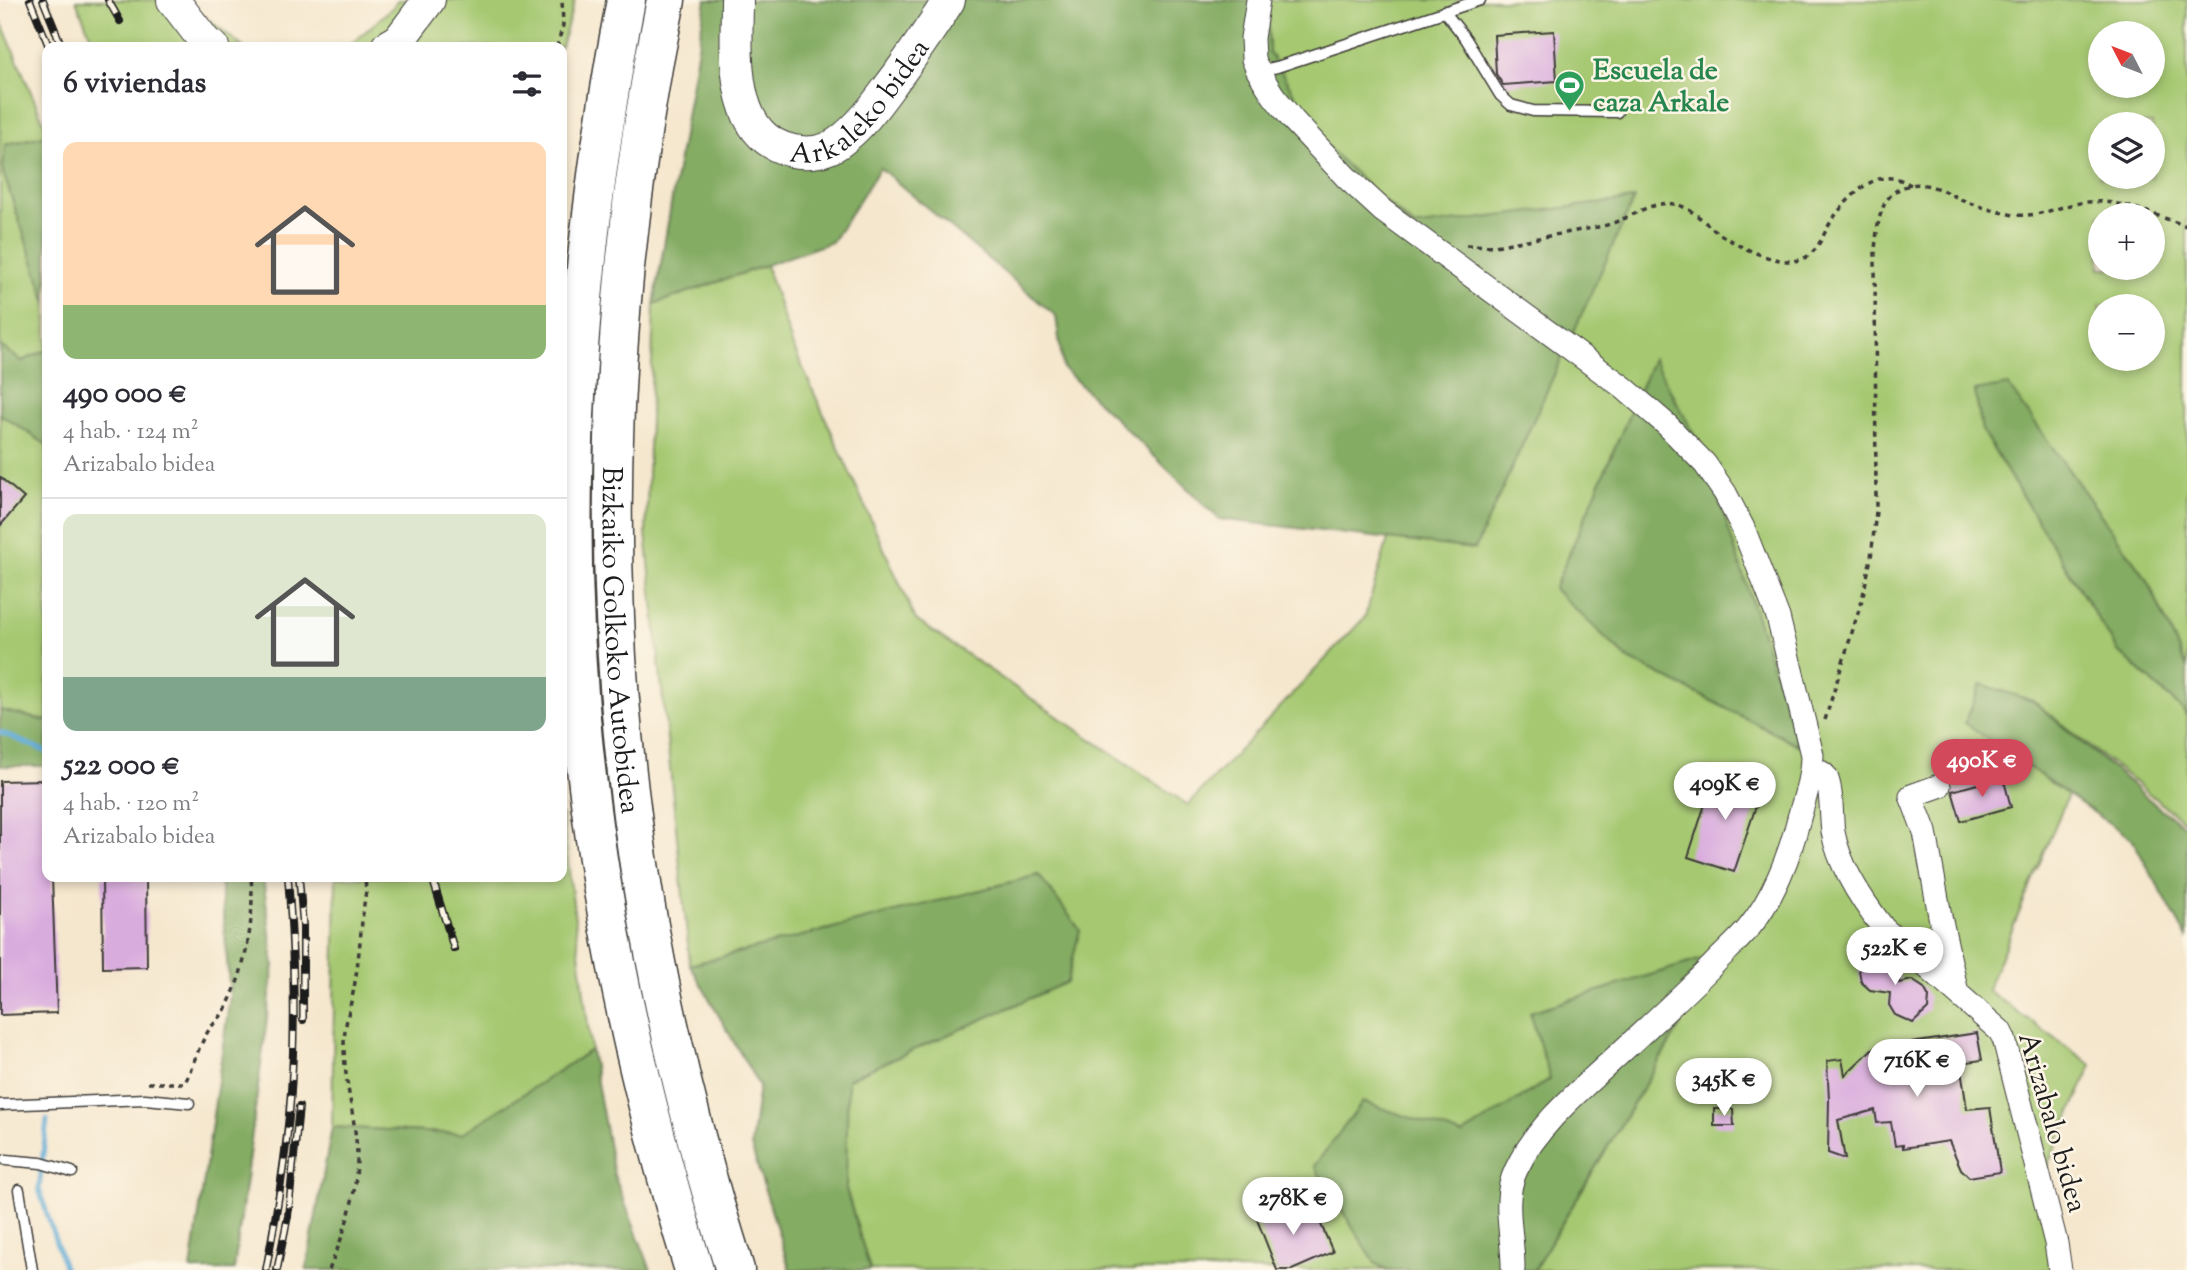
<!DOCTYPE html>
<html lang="es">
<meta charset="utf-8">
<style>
:root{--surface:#fff;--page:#f2f2f3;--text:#2b2b33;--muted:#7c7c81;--line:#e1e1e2;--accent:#d1495b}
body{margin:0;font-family:"Sorts Mill Goudy",serif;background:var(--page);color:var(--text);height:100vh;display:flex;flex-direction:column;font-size:26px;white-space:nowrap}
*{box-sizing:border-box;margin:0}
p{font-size:23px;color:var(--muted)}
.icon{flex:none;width:38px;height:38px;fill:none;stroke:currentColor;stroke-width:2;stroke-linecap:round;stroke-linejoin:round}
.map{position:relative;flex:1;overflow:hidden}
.side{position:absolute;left:42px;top:42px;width:525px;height:840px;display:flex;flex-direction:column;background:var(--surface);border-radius:14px;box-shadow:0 4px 10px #0003}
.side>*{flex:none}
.needle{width:46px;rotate:312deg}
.buttons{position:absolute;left:2088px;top:21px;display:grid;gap:14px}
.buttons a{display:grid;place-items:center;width:77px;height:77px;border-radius:50%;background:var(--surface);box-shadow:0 4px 10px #0003;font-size:35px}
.price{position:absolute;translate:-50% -60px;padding:0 16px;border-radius:24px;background:#fff;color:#222;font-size:23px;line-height:46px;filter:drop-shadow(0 2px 4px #0008)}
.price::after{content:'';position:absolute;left:50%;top:42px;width:21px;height:16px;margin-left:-10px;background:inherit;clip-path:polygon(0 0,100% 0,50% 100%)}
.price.current{background:var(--accent);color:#fff}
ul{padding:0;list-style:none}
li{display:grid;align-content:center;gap:14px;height:371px;padding:0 21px}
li+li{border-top:2px solid var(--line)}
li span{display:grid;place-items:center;height:217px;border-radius:14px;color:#555}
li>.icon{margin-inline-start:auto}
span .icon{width:126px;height:126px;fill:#fffc;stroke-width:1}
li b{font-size:30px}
h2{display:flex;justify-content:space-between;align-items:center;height:84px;padding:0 21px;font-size:30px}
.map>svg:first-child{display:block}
.green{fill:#a5c871;stroke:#607246;stroke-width:2;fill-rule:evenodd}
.forest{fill:#84ac63;stroke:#506440;stroke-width:2}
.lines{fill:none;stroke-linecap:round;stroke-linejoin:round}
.stream{stroke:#5daad6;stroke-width:5}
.building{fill:#d9acde}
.lane-casing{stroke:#3d3a37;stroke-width:13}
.street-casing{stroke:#3d3a37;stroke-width:25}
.secondary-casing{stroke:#3d3a37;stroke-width:34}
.highway-casing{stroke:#3d3a37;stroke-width:41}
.path{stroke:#3d3a37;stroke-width:3.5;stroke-dasharray:5 5;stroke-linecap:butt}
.lane{stroke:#fff;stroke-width:10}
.street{stroke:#fff;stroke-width:23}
.secondary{stroke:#fff;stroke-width:32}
.highway{stroke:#fff;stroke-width:38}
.rail-casing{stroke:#1c1c1c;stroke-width:8}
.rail{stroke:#fcf5e5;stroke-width:5;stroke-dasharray:16;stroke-linecap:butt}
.labels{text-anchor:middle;stroke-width:5;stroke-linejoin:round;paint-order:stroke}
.leisure-label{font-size:28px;font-weight:bold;fill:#27864d;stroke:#fcf5e5;text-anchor:start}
.street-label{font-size:28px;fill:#1c1c1c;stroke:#fcf5e5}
</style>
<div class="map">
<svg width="2187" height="1270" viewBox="0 0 2187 1270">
<rect width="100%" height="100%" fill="#fcf5e5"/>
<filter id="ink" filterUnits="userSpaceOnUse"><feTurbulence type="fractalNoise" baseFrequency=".0143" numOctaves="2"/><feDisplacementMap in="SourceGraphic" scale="14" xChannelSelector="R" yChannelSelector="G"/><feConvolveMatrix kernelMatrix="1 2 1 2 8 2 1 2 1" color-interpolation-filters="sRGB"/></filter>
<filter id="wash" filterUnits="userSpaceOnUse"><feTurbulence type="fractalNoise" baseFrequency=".00686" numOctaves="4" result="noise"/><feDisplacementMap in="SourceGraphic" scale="28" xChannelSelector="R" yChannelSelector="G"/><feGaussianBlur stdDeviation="1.57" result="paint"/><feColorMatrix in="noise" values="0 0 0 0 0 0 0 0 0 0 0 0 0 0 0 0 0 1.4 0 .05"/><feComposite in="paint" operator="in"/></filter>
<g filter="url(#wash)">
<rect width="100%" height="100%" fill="#f5e7ce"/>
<path class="green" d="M76 0H184L243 47H95Z
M398 0H575L561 47H348L393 7Z
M1264 0H2187V669L2148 581 2008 386 1975 391 1982 431 2118 651 2182 709 2187 717V824L2033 701 1965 722 2068 795 1987 990 2092 1065 2043 1175 2067 1270H1534L1712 973 1531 1012 1551 1078 1462 1135 1375 1263 1388 1270H870L844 1182 848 1079 1067 982 1038 875 690 965 646 533 654 304 766 265 792 344 916 620 1188 805 1365 617 1388 539 1475 549 1415 227 1346 168 1272 82ZM2100 33H2152V86H2100ZM2100 124H2152V177H2100ZM2100 215H2152V268H2100ZM2100 306H2152V359H2100ZM1653 359 1798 745 1627 658 1555 589Z
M0 19 47 130V135L5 144 3 172 47 303V350L22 361 0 346Z
M0 414 47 445V721L0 710Z
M562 814 591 1050 462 1134 332 1127 336 877H562Z"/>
<path class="forest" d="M706 0H1268L1269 52 1325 145 1411 227 1634 199 1475 549 1219 519 1063 368 1056 316 880 168 832 242 654 304Z
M47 135V303L3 172 5 145Z
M0 346 22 361 47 350V445L0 414Z
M1653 359 1703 450 1798 745 1627 658 1554 589Z
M2008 385 2148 581 2187 669V717L2182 709 2118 651 1982 431 1975 391Z
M1981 684 2033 701 2157 806 2187 828V938L2132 839 1965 723Z
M0 710 47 721V766H0Z
M1039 875 1080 930 1067 982 848 1079 846 1189 870 1270H790L751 1146 759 1086 690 965Z
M220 877H263L274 965 234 1270H191L230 996Z
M1702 959 1712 972 1534 1270H1388L1375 1263 1314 1166 1363 1102 1462 1135 1550 1079 1530 1012Z
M591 1050 614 1175 651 1270H306L332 1127 462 1134Z"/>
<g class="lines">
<path class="stream" d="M0 732 47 752
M47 1120 39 1189 65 1270"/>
</g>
<g id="blocks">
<path class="building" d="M1554 31 1557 81 1503 85 1496 74 1494 35Z
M0 477 24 498 0 526Z
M1715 773 1762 788 1734 872 1688 857Z
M2003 777 2011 807 1961 821 1952 791Z
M47 780V877H52L57 1013 0 1015V781Z
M102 877H146L147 967 103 968Z
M1879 953 1899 965V983L1912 980 1924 988 1929 997 1928 1009 1913 1023 1895 1015 1889 1005 1890 993 1870 990 1861 982 1859 970 1868 957Z
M1977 1033 1982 1060 1960 1063 1967 1109 1990 1107 2000 1172 1969 1177 1961 1169 1949 1141 1903 1148V1145L1895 1146 1891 1122 1877 1123 1875 1110 1838 1120 1845 1159 1828 1153 1829 1099 1827 1061 1842 1059 1845 1075 1872 1049Z
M1714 1109H1733L1734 1126H1714Z
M1295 1200 1303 1218 1316 1213 1333 1252 1292 1270H1277L1256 1217Z"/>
</g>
</g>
<g filter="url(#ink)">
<use href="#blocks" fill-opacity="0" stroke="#3d3a37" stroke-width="2"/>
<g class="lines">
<defs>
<path id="lane" d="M1444 11 1466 39 1500 95 1511 105 1533 111 1617 112
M1258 71 1277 67 1480 0
M0 1105 145 1099 189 1103
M6 1160 41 1163 72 1172
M19 1190 32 1270"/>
<path id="street" d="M1258 0 1252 38 1253 59 1258 71 1273 95 1293 120 1346 177 1383 211 1623 387 1667 425 1705 464 1725 493 1743 528 1778 617 1812 755C1812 777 1805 797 1799 818 1790 855 1773 899 1748 929 1737 942 1723 954 1711 967 1677 1001 1642 1033 1606 1066 1573 1096 1535 1129 1516 1170 1501 1201 1514 1238 1513 1270
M1812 770C1817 770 1823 772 1826 777 1832 788 1831 818 1833 832 1839 866 1863 902 1884 929L2000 1031 2004 1039 2056 1243 2060 1270
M1939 786 1911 796 1925 832 1940 916 1957 993"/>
<g id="secondary">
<path d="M173 0 206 43 213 47"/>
<path id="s1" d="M737 0C737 50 727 137 793 151 808 154 825 152 838 143 863 125 880 99 898 75 916 50 933 26 949 0"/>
<path d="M387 47 399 40 429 0"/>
</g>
<g id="highway">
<path d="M626 0C586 206 565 420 575 630 585 847 630 1063 694 1270"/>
<path id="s2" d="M666 0C624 201 606 412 615 617 624 837 668 1060 735 1270"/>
</g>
</defs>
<use href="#lane" class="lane-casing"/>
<use href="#street" class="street-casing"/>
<use href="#secondary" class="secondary-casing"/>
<use href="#highway" class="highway-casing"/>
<path class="path" d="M557 47 563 25 562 0
M1466 245 1495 246 1603 226C1627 221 1649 200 1674 204 1690 207 1702 220 1714 230 1733 244 1775 266 1799 260 1818 255 1822 235 1832 220 1844 203 1868 175 1891 178 1898 178 1905 182 1911 185
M1825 720 1862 600 1871 558 1876 511 1875 249C1878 223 1879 191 1911 185 1930 181 1950 195 1967 202 1981 207 1995 211 2009 214 2037 220 2061 204 2088 202 2121 199 2156 216 2187 226
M148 1083H185C192 1067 198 1049 207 1033 212 1024 221 1018 226 1008 246 970 255 919 251 877
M329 1270C346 1229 361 1185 356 1140 353 1108 344 1078 344 1045 344 1023 352 1003 355 982 360 952 361 921 366 891L365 877"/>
<use href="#lane" class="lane"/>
<use href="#street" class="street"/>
<use href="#secondary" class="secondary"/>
<use href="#highway" class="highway"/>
<defs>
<path id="rail" d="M30 0 49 47
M43 0 62 47
M108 0 120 21
M299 877 303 926V1020
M432 877 454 949
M266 1270C278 1206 289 1140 292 1074 296 1009 293 942 288 877
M277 1270 288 1216 299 1107"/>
</defs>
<use href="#rail" class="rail-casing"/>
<use href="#rail" class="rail"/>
</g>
</g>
<defs>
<symbol id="stadium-pin" viewBox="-11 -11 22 30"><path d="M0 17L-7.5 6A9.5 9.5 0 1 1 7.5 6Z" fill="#2e9e5b" stroke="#fcf5e5"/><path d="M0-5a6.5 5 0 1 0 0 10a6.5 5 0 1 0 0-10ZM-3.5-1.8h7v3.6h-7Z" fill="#fff"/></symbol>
</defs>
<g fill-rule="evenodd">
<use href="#stadium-pin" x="1552" y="68" width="35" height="47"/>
</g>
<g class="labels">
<g class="leisure-label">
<text x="1593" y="79">Escuela de<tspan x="1593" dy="32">caza Arkale</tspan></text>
</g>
<g class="street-label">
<text dy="10" stroke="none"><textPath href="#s1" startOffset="264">Arkaleko bidea</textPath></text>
<text dy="10" stroke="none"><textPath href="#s2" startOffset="644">Bizkaiko Golkoko Autobidea</textPath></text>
<text transform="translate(2054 1122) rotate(74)" y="10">Arizabalo bidea</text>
</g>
</g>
</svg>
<div class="buttons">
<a><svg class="needle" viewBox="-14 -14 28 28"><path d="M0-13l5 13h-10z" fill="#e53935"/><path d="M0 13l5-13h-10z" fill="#7c7c81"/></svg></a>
<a><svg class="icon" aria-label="layers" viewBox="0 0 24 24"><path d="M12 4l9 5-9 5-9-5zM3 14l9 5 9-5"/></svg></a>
<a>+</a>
<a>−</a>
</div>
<b class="price current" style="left:1982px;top:799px">490K €</b>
<b class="price" style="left:1725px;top:822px">409K €</b>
<b class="price" style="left:1895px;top:987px">522K €</b>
<b class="price" style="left:1917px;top:1099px">716K €</b>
<b class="price" style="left:1724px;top:1118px">345K €</b>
<b class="price" style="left:1293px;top:1237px">278K €</b>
<section class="side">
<h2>6 viviendas<svg class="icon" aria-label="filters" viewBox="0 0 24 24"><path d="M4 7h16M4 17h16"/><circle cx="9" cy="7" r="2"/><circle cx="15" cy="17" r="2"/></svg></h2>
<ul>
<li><span style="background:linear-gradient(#ffd9b3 75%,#8fb573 0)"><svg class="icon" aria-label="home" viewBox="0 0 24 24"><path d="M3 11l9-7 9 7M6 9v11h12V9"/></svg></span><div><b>490 000 €</b><p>4 hab. · 124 m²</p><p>Arizabalo bidea</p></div></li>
<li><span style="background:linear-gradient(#dfe7d0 75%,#7fa58c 0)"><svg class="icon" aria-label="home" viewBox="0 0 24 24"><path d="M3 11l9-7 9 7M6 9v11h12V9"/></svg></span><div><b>522 000 €</b><p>4 hab. · 120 m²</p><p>Arizabalo bidea</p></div></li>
</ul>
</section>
</div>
